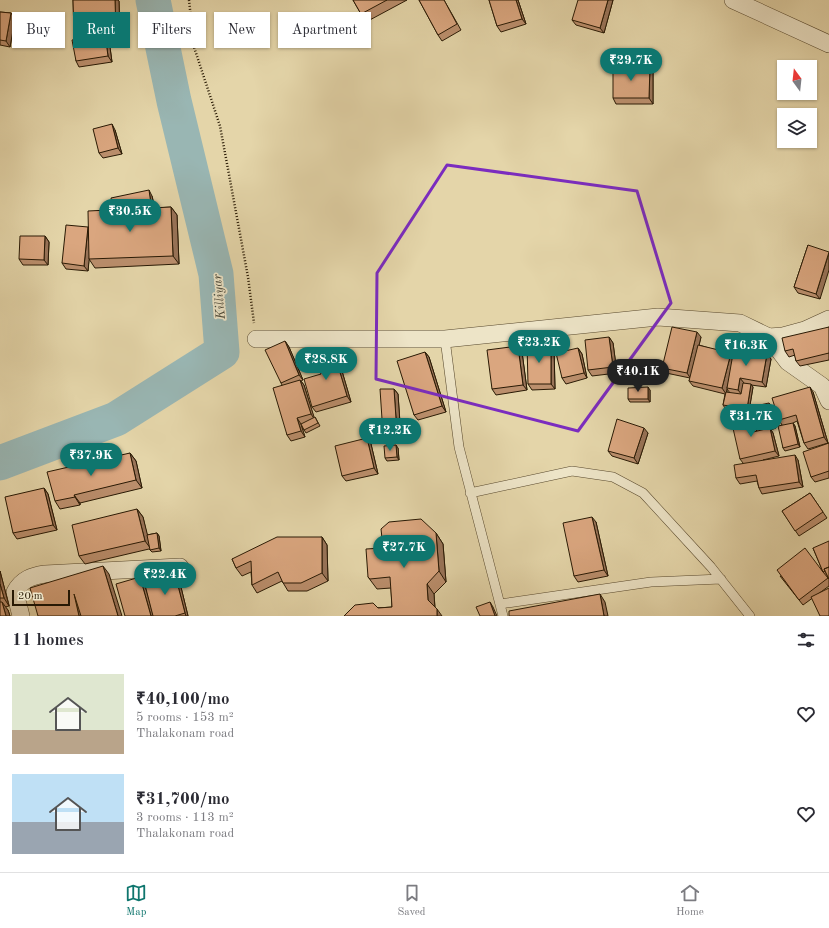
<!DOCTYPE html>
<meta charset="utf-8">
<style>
:root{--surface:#fff;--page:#f7f7f7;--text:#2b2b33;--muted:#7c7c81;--line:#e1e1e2;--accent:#0f766e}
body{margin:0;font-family:"Old Standard TT",serif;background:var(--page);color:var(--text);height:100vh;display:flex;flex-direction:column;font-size:15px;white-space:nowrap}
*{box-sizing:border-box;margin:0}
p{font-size:13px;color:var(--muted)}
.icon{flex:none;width:22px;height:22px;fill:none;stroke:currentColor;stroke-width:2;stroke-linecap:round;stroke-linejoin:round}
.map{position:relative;height:616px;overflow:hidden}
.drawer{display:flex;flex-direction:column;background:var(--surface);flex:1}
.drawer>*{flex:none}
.hud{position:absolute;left:12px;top:12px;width:400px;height:36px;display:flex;gap:8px}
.needle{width:26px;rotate:345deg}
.controls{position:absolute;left:777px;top:60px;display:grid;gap:8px}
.controls a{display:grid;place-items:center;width:40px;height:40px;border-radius:0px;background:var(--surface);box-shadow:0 1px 3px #0004;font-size:20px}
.scale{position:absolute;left:12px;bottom:10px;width:58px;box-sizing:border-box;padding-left:4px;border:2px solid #281904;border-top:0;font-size:11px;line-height:14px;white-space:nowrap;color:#281904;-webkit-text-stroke:3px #ede4c7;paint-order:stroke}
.price{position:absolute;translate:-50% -34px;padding:0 9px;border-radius:14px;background:var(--accent);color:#fff;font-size:13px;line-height:26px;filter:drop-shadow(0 1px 2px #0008)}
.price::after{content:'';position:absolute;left:50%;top:24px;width:12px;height:9px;margin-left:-6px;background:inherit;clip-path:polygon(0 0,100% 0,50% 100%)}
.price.selected{background:#222;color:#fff}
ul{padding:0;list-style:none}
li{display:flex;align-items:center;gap:12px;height:100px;padding:0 12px}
li span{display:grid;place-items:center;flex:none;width:112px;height:80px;border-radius:0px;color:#555}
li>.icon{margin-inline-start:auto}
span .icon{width:48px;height:48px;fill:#fffc;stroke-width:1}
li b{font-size:17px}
h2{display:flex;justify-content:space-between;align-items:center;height:48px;padding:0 12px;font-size:17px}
.pill{padding:0 14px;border-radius:0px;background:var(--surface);box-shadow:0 1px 3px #0004;font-size:14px;line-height:36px}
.pill.selected{background:var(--accent);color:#fff}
.menu{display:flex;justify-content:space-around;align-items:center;height:56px;border-top:1px solid var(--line);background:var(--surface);font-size:11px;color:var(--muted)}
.menu a{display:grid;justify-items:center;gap:2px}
.menu .selected{color:var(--accent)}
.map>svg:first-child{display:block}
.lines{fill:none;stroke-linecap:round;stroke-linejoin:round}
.river{stroke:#99b6b3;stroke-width:35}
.lane-casing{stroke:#57482d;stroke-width:10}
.street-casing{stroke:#57482d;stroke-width:18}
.path{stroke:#281904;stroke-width:2.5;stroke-dasharray:1 2;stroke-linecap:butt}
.lane{stroke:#ede4c7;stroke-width:9}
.street{stroke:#ede4c7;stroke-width:17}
.wall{fill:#bb8f6d;stroke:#281904;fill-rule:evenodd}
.shaded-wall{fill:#997459;stroke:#281904}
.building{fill:#daa67f;stroke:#281904}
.marked{fill:none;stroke:#7b2cbf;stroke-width:3;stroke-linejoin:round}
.labels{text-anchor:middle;stroke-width:3.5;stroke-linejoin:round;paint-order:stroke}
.water-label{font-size:13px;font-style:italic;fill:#4a4839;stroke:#ede4c7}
</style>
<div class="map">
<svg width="829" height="616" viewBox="0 0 829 616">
<rect width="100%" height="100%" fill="#e4d5a9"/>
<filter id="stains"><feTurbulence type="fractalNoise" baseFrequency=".005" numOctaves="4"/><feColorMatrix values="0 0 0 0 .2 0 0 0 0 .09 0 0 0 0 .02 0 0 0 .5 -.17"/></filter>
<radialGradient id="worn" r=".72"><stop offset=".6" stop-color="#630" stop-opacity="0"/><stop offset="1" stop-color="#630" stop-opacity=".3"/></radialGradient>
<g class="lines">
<path class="river" d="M0 463 116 419 222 352 216 274 174 101 153 0"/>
<defs>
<path id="lane" d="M445 339 459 447 503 616
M470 493 572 471 613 477 643 493 711 567 750 616
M500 604 651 582 721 579"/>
<path id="street" d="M733 0 829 44
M769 337 788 362 822 386 829 401
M256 339H445L658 317 740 323 769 337 783 336 805 330 829 319
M21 616 15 592C22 579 32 576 45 574L180 567"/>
</defs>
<use href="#lane" class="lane-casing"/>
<use href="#street" class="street-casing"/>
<path class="path" d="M189 0 194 47 220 126 248 277 254 323"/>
<use href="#lane" class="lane"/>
<use href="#street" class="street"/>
</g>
<path class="wall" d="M73 0H118L119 1 120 38H108L109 40 112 62 79 67 76 61 78 39 74 33Z
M353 0H407L366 22 361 14Z
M419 0H444L461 30 442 41 438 35Z
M489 0H518L526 24 501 32 497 26Z
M613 0 604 33 576 25 572 20Z
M0 12 11 13 15 19 10 47 0 45Z
M650 66 653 72V104H616L613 98Z
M115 130 122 154 103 158 99 153Z
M152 196 155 208 171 207 177 215 179 264 95 268 89 259V258L88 271 66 269 62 263 88 227 113 210Z
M45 236 49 242 48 265H23L19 259Z
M808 245 820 299 798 293 794 287Z
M829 327V360L800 366 796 361 795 355 789 357 785 351Z
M609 337 613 343 617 373 592 376 588 370Z
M701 337 699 345 732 355 767 354 771 359 766 387 751 385 753 387 749 411 725 408 723 405 725 394 693 386 689 381 690 378 666 373 662 368ZM727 389 730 393 727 392Z
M285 341 289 347 303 380 301 381 304 385 314 418 315 417 320 426 306 433 301 425 305 437 291 441 287 435 282 385 281 383Z
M551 344 554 349 555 389 532 390 528 384Z
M578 348 582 354 587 378 566 384 562 378Z
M425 352 429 357 446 412 418 420 414 415Z
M522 352 527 390 496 395 492 389Z
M337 354 351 402 316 412 312 407 321 374Z
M394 389 398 394 401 438 387 439 383 434Z
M650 390V402H630L628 399Z
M813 392 828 443 808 449 804 443 797 421 793 423 795 426 800 447 785 451 783 448 782 425 779 420Z
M769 403 771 406 776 428 771 430 773 433 779 456 763 460H798L803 487 762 494 759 488 757 481 740 484 736 478 743 463 740 459 745 412 749 417 752 432 757 431 756 430Z
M648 433 638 464 612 456 608 451Z
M367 438 371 444 378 474 346 481 342 476Z
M829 443V478L815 482 811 477Z
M398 448 399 460 387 461 385 458Z
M130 453 136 461 142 488 80 503V505L60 509 55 501Z
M44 488 48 494 57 530 17 539 13 533Z
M810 493 827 518 799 536 782 511Z
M137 509 143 517 147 535 157 533 159 536 161 551 152 552 149 549 85 564 79 556Z
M596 522 608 576 578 582 574 576Z
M436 533 443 544 446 582 434 594 435 607 378 608 392 607 391 588 377 589 368 577 383 548Z
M322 537 327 545 328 581 307 591H288L282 581 257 593 252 585 251 572 242 576 236 568 232 559Z
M813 548 828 577H827L829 579V586L803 605 780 576 823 572Z
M0 571 9 606 5 607 8 610 10 616H0Z
M179 579 188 616H125L144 582 148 598Z"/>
<path class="shaded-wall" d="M115 0H118L119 1 120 38 116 32Z
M516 0H518L526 24 522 19Z
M608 0H613L604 33 600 28Z
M11 13 15 19 10 47 6 41Z
M105 34 109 40 112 62 108 56Z
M650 66 653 72V104L649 98Z
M112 124 115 130 122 154 118 148Z
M149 190 152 196 155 210 151 204Z
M171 207 177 215 179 264 173 256Z
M88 227 92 232 88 271 84 266Z
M45 236 49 242 48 265 44 260Z
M829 253V270L820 299 816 294Z
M697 332 701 337 691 379 687 373Z
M609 337 613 343 617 373 613 367Z
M285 341 289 347 303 380 299 375Z
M551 344 554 349 555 389 551 384Z
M518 346 522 352 527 390 523 385Z
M578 348 582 354 587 378 584 373Z
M333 349 337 354 351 402 347 396Z
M425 352 429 357 446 412 442 406Z
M731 353 735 358 727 388V389L726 394 722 388Z
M767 354 771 359 766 387 762 382Z
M740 378 744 383 742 395 738 390Z
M300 380 304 385 315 420 311 414Z
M751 384 753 387 749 411 747 409Z
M648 387 650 390V402L648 399Z
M810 387 813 392 828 443 824 437Z
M394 389 398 394 401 438 397 433Z
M769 403 771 406 776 428 774 426Z
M745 412 749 417 753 438 749 433Z
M297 418 301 424 305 437 301 431Z
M793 423 795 426 800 447 798 444Z
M644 428 648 433 638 464 634 458Z
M770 428 773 433 779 456 775 451Z
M367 438 371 444 378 474 374 468Z
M396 445 398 448 399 460 397 457Z
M130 453 136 461 142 488 136 480Z
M795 455 798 460 803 487 799 482Z
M44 488 48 494 57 530 53 525Z
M74 495 80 503V505L75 497Z
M137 509 143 517 151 549 145 541Z
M592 517 596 522 608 576 604 570Z
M157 533 159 536 161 551 159 548Z
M436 533 443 544 446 582 439 571Z
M322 537 327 545 328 581 322 573Z
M103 566 109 574 122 616H118Z
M0 571 9 606 4 598 0 584Z
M175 574 179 579 188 616H186L185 613Z
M140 577 144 582 154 616H151Z
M427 584 434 594 435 610 428 600Z
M74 594 83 616H79Z
M600 594 605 602 608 616H604Z
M2 602 8 610 10 616H6Z
M490 602 493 607 497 616H495Z
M437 609 442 616H437Z"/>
<path class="building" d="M73 0H115L116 32 74 33Z
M353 0H387L361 14Z
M419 0H444L457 24 438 35Z
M489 0H516L522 19 497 26Z
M578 0H608L600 28 572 20Z
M0 12 11 13 6 41 0 40Z
M105 34 108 56 76 61 72 40Z
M613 66H650L649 98H613Z
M112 124 118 148 99 153 93 129Z
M149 190 151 204 128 209 113 210 111 198Z
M171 207 173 256 89 259 88 211Z
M66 225 88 227 84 266 62 263Z
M20 236H45L44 260 19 259Z
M808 245 829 252 816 294 794 287Z
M672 327 697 332 687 373 662 368Z
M829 327V353L796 361 793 349 785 351 782 338Z
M609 337 613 367 588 370 585 340Z
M285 341 299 375 281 383 265 350Z
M527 344H551V384H528Z
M698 345 731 353 722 388 689 381Z
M518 346 523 385 492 389 487 350Z
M578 348 584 373 562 378 556 353Z
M734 348 767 354 762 382 740 378 738 390 727 388Z
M333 349 347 396 312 407 304 379 321 374 315 354Z
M425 352 442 406 414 415 397 361Z
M300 380 311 414 297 418 301 431 287 435 273 388Z
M743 383 751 384 747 409 723 405 726 392 741 394Z
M648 387V399H628V388Z
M810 387 824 437 804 443 796 415 779 420 772 398Z
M380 389H394L397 433 383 434Z
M769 403 774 426 756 430 751 407Z
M745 412 749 433 770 428 775 451 740 459 730 415Z
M315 417 318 423 304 430 301 424Z
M617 419 644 428 634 458 608 451Z
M793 423 798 444 783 448 778 426Z
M367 438 374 468 342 476 335 446Z
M829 443V471L811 477 803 452Z
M396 445 397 457 385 458 384 446Z
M130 453 136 480 74 495 75 497 55 501 47 472Z
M795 455 799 482 759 488 756 475 736 478 734 465Z
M44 488 53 525 13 533 5 497Z
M810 493 823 512 795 531 782 511Z
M137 509 145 541 79 556 72 525Z
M592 517 604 570 574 576 563 523Z
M421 519 436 533 439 571 427 584 428 600 437 609V616H344L355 605 373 603 378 608 392 607 390 577 370 579 368 577 366 549 383 548 381 529 389 522Z
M157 533 159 548 150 550 147 535Z
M277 537H322V573L301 583H283L278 572 252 585 251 561 236 568 232 559Z
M829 541V567L824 569 825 571 823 572 828 578 799 600 777 570 805 548 823 572 813 548Z
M103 566 118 616H81L74 594 79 616H38L30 588Z
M829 567V579L824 569Z
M175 574 185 613 175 616H153L144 581Z
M140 577 151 616H125L116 584Z
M0 584 4 598H0Z
M829 588V616H820L811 597Z
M600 594 604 616H509V611Z
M0 602H2L6 616H0Z
M490 602 495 616H480L476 607Z"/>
<path class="marked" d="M447 165 637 191 671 303 578 431 376 379 377 273Z"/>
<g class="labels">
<g class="water-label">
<text transform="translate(218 297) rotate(-95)" y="5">Killiyar</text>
</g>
</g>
<rect width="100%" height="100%" filter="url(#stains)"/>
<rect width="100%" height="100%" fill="url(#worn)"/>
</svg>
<div class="controls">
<a><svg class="needle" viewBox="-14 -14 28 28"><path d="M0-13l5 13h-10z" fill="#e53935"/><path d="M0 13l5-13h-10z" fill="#7c7c81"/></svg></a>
<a><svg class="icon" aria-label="layers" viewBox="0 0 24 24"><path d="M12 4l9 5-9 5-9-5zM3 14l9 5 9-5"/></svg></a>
</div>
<div class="scale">20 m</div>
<b class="price" style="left:631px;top:82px">₹29.7K</b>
<b class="price" style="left:130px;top:233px">₹30.5K</b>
<b class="price" style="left:539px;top:364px">₹23.2K</b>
<b class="price" style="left:746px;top:367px">₹16.3K</b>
<b class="price" style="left:326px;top:381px">₹28.8K</b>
<b class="price selected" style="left:638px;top:393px">₹40.1K</b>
<b class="price" style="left:751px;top:438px">₹31.7K</b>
<b class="price" style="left:390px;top:452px">₹12.2K</b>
<b class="price" style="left:91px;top:477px">₹37.9K</b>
<b class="price" style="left:404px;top:569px">₹27.7K</b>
<b class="price" style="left:165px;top:596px">₹22.4K</b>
<div class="hud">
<a class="pill">Buy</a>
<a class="pill selected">Rent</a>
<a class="pill">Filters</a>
<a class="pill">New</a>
<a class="pill">Apartment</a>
</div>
</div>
<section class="drawer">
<h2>11 homes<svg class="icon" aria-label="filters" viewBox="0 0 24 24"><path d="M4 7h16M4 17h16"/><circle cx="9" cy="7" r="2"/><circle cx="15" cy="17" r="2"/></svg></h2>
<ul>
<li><span style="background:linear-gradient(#dfe7d0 70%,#b9a48a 0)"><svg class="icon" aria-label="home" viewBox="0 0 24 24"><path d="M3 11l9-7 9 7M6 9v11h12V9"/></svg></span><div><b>₹40,100/mo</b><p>5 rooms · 153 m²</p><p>Thalakonam road</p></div><svg class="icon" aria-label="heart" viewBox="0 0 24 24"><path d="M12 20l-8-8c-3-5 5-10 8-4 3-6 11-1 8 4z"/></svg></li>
<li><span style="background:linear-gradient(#bfe0f5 60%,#9aa5b1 0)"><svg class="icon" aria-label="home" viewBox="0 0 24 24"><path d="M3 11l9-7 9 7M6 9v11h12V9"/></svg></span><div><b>₹31,700/mo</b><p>3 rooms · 113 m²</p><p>Thalakonam road</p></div><svg class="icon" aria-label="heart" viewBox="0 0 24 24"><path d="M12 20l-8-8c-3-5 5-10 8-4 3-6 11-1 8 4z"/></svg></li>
</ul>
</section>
<nav class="menu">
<a class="selected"><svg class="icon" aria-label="map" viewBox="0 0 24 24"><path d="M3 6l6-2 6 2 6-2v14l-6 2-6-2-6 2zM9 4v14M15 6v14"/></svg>Map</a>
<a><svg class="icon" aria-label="saved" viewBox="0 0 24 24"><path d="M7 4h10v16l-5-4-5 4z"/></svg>Saved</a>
<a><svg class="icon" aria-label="home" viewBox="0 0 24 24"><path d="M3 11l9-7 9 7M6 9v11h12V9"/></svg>Home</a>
</nav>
